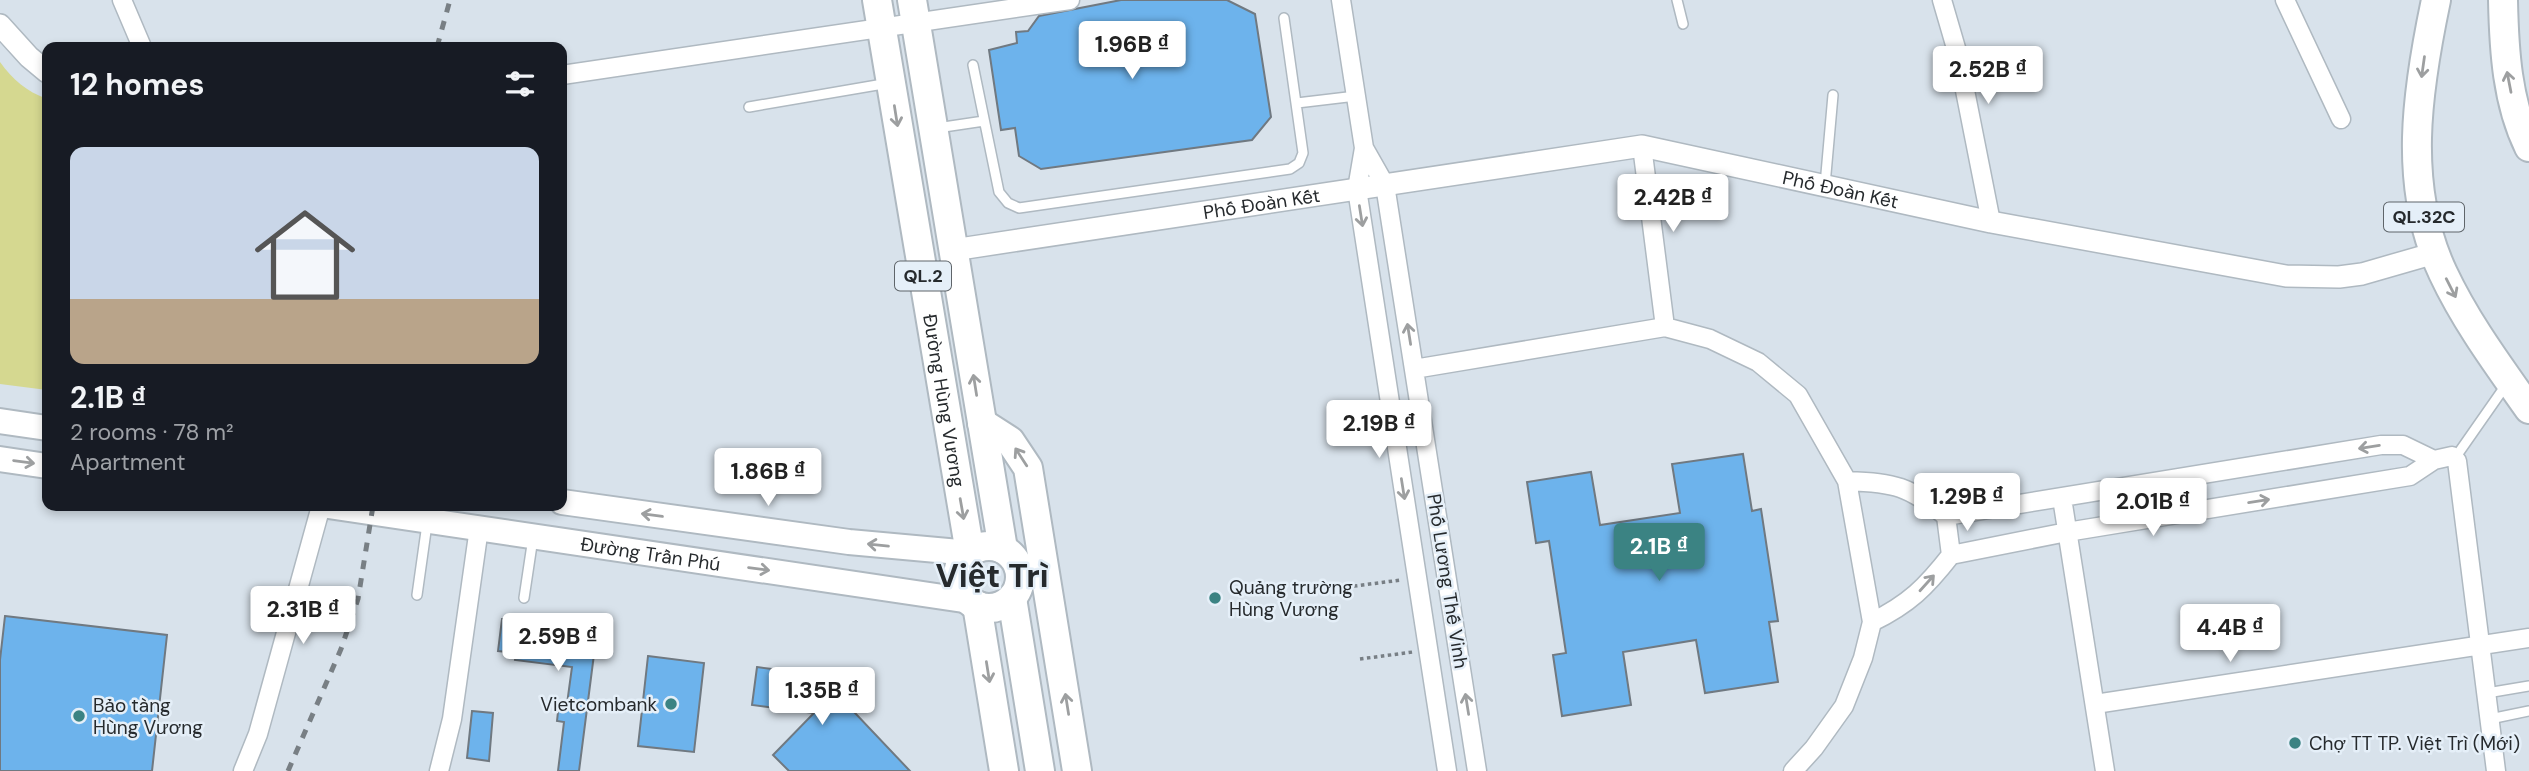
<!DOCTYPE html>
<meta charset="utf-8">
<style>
:root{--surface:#171b24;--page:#20242c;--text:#f1f3f6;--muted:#9ea1a6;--accent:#3b8383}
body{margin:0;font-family:"DM Sans",sans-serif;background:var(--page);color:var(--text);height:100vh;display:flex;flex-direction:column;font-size:26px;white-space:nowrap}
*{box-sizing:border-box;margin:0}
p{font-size:23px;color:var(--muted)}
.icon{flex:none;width:38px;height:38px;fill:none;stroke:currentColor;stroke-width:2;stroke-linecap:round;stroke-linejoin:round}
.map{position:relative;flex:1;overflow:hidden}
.drawer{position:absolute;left:42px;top:42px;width:525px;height:469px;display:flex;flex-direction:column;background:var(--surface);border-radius:14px;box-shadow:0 4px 10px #0003}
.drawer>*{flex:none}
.price{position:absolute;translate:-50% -60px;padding:0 16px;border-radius:7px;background:#fff;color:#222;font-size:23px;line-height:46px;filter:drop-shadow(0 2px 4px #0008)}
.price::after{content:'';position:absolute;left:50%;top:42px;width:21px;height:16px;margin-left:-10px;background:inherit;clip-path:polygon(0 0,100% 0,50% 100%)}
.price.on{background:var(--accent);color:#fff}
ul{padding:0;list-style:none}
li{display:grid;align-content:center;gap:14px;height:371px;padding:0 28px}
li span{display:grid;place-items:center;height:217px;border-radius:14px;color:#555}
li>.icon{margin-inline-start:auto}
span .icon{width:126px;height:126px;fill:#fffc;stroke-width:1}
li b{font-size:30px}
h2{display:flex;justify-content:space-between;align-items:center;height:84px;padding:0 28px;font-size:30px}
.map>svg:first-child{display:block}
.green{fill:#d5d890}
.building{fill:#6db3ec;stroke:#707981;stroke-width:2}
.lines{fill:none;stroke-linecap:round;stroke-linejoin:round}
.service-casing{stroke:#afb9c1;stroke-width:12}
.minor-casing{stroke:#afb9c1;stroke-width:21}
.tertiary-casing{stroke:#afb9c1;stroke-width:24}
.secondary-casing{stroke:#afb9c1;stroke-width:28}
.primary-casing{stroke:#afb9c1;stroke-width:32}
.trunk-casing{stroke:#afb9c1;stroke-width:32}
.path{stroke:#787f85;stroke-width:3.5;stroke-dasharray:3.5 3.5;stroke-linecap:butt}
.service{stroke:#fff;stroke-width:9}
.minor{stroke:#fff;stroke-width:18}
.tertiary{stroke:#fff;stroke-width:21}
.secondary{stroke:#fff;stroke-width:24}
.primary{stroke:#fff;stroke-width:28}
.trunk{stroke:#fff;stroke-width:28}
.rail{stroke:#787f84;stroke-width:5;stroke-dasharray:9 9;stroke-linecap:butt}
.oneway{stroke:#9d9fa0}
.poi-dot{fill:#3b8383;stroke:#e5eff8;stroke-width:2.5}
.labels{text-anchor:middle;stroke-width:5;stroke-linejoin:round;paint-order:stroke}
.shield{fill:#e5eff8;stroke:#5f656a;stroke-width:2}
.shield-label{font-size:18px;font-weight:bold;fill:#262a2d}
.street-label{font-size:19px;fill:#262a2d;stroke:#e5eff8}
.poi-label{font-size:19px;fill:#262a2d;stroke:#e5eff8;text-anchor:start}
.town-label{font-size:33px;font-weight:bold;fill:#262a2d;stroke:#e5eff8}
</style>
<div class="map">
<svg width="2529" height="771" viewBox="0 0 2529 771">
<rect width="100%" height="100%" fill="#d8e2eb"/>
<path class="green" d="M0 62C13 80 26 91 47 99V390L0 384Z"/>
<path class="building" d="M1121 0H1227L1255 14 1271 117 1252 140 1041 169 1019 156 1015 128 1001 130 989 50 1017 43 1016 32 1028 31 1039 16Z
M1743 454 1752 511 1761 509 1778 621 1769 622 1778 682 1705 693 1696 640 1623 652 1631 705 1562 716 1553 655 1566 653 1549 541 1536 543 1527 482 1591 472 1600 525 1680 513 1672 464Z
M5 616 167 635 152 771H0V660Z
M502 619 597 631 579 771H558L564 722 557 721 559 703 567 704 572 667 515 660 516 653 498 651Z
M648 656 704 663 694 752 638 746Z
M757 667 819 675 910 771H789L773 755 814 713 752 705Z
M472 711 493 713 489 761 467 758Z"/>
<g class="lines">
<defs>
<path id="service" d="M1677 0 1683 24
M973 65 999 192 1008 203 1019 208 1290 169 1299 163 1303 153 1284 18
M1297 103 1356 96
M749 107 889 83
M937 128 984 121
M1825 185 1833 95
M2455 458 2506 385
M417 595 427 524
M524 598 533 538
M2487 693 2529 686
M2490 719 2529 711"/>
<path id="minor" d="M122 0 142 47
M1341 0 1364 148 1357 189 1447 771
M1942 0 1958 55 1991 222
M2285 0 2341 119
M562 75 1070 0
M1642 146 1665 327
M1364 148 1385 185 1477 771
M1414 369 1665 327 1710 339 1758 362 1798 395 1847 481 1872 622 1863 658 1844 706 1814 748 1793 771
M1847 481C1898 483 1906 486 1946 516L2381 445H2403L2434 460
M2062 498 2105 771
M1946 516 1951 555
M1872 622C1909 604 1926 587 1951 555L2067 532 2410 476 2434 460 2452 456 2457 461 2496 771
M2095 704 2529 638
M243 771 258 734 321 506
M439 771 452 719 479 528"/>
<g id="tertiary">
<path d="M0 25 29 57 47 72"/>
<path id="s1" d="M953 250 1642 146 1991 222 2286 276 2339 277 2362 274 2435 253"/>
</g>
<g id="secondary">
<path d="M0 421 47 428"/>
<path d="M0 459 47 466"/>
<path d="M562 502 849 542 970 553"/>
<path id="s2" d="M328 506 970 601"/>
</g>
<g id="primary">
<path id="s3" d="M877 0 970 553"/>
<path d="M912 0 1003 549"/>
<path d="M982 423 1010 441 1028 468 1077 771"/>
<circle cx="989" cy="577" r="31"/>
<path d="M1012 598 1040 771"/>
<path d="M977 605 1004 771"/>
</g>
<path id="trunk" d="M2436 0C2417 90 2402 186 2443 273 2466 322 2498 365 2529 409
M2503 0C2504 50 2507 102 2529 147"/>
</defs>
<use href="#service" class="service-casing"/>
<use href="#minor" class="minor-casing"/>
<use href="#tertiary" class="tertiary-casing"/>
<use href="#secondary" class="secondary-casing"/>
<use href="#primary" class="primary-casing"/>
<use href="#trunk" class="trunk-casing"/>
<path class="path" d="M1347 587 1401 580
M1360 659 1413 652"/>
<use href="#service" class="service"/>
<use href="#minor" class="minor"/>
<use href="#tertiary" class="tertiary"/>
<use href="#secondary" class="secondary"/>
<use href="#primary" class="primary"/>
<use href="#trunk" class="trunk"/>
<path class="rail" d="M437 47 450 0
M288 771 341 649 358 599 373 506"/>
</g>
<defs><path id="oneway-shaft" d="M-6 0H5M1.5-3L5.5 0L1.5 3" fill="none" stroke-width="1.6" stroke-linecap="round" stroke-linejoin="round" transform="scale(1.75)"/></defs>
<g class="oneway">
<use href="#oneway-shaft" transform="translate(2423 67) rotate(98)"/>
<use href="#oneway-shaft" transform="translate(2509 82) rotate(-101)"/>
<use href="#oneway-shaft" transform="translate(896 116) rotate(81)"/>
<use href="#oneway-shaft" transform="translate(1361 216) rotate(81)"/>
<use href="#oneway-shaft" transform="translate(2451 288) rotate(63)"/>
<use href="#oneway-shaft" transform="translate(1409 334) rotate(-99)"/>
<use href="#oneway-shaft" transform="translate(975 385) rotate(-99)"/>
<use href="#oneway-shaft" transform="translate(2369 447) rotate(171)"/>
<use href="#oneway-shaft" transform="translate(1021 457) rotate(-123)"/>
<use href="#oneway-shaft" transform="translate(24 462) rotate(8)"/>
<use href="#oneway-shaft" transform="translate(1403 489) rotate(81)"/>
<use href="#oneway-shaft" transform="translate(2259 501) rotate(-9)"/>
<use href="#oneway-shaft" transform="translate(962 509) rotate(80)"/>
<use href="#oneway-shaft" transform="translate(652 515) rotate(-172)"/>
<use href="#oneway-shaft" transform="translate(878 545) rotate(-174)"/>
<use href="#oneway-shaft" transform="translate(759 569) rotate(8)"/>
<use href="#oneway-shaft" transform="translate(1927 583) rotate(-48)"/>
<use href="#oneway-shaft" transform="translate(988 672) rotate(81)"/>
<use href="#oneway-shaft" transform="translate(1067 704) rotate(-99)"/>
<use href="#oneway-shaft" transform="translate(1467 704) rotate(-99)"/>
</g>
<g class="poi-dot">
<circle cx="1215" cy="598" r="7"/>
<circle cx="671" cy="704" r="7"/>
<circle cx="79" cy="716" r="7"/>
<circle cx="2295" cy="743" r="7"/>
</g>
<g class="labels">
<g class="shield">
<rect x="2384" y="202.5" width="80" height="29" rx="5"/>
<rect x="895" y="261.5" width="56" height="29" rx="5"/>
</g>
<g class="shield-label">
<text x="2424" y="223">QL.32C</text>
<text x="923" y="282">QL.2</text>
</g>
<g class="street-label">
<text dy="7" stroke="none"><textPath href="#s1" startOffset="900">Phố Đoàn Kết</textPath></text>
<text dy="7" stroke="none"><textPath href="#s1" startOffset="312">Phố Đoàn Kết</textPath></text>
<text dy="7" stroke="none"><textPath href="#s3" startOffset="406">Đường Hùng Vương</textPath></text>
<text dy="7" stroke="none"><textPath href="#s2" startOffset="326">Đường Trần Phú</textPath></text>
<text transform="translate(1448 581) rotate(81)" y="7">Phố Lương Thế Vinh</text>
</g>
<g class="poi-label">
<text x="1229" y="594">Quảng trường<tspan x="1229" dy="22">Hùng Vương</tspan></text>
<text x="657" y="711" text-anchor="end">Vietcombank</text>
<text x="93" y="712">Bảo tàng<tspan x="93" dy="22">Hùng Vương</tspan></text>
<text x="2309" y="750">Chợ TT TP. Việt Trì (Mới)</text>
</g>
<g class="town-label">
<text x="992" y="587">Việt Trì</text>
</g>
</g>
</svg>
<b class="price" style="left:1132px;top:81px">1.96B ₫</b>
<b class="price" style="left:1988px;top:106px">2.52B ₫</b>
<b class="price" style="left:1673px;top:234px">2.42B ₫</b>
<b class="price" style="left:1379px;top:460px">2.19B ₫</b>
<b class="price" style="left:768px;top:508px">1.86B ₫</b>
<b class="price" style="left:1967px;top:533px">1.29B ₫</b>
<b class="price" style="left:2153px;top:538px">2.01B ₫</b>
<b class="price on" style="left:1659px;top:583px">2.1B ₫</b>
<b class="price" style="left:303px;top:646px">2.31B ₫</b>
<b class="price" style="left:2230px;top:664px">4.4B ₫</b>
<b class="price" style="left:558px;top:673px">2.59B ₫</b>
<b class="price" style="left:822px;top:727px">1.35B ₫</b>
<section class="drawer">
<h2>12 homes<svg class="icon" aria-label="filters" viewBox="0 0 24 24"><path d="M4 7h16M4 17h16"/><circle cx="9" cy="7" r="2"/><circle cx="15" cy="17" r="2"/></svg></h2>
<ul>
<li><span style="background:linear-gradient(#c9d6e8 70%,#b9a48a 0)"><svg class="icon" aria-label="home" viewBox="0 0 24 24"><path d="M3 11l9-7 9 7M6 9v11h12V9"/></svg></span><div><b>2.1B ₫</b><p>2 rooms · 78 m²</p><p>Apartment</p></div></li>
</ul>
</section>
</div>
